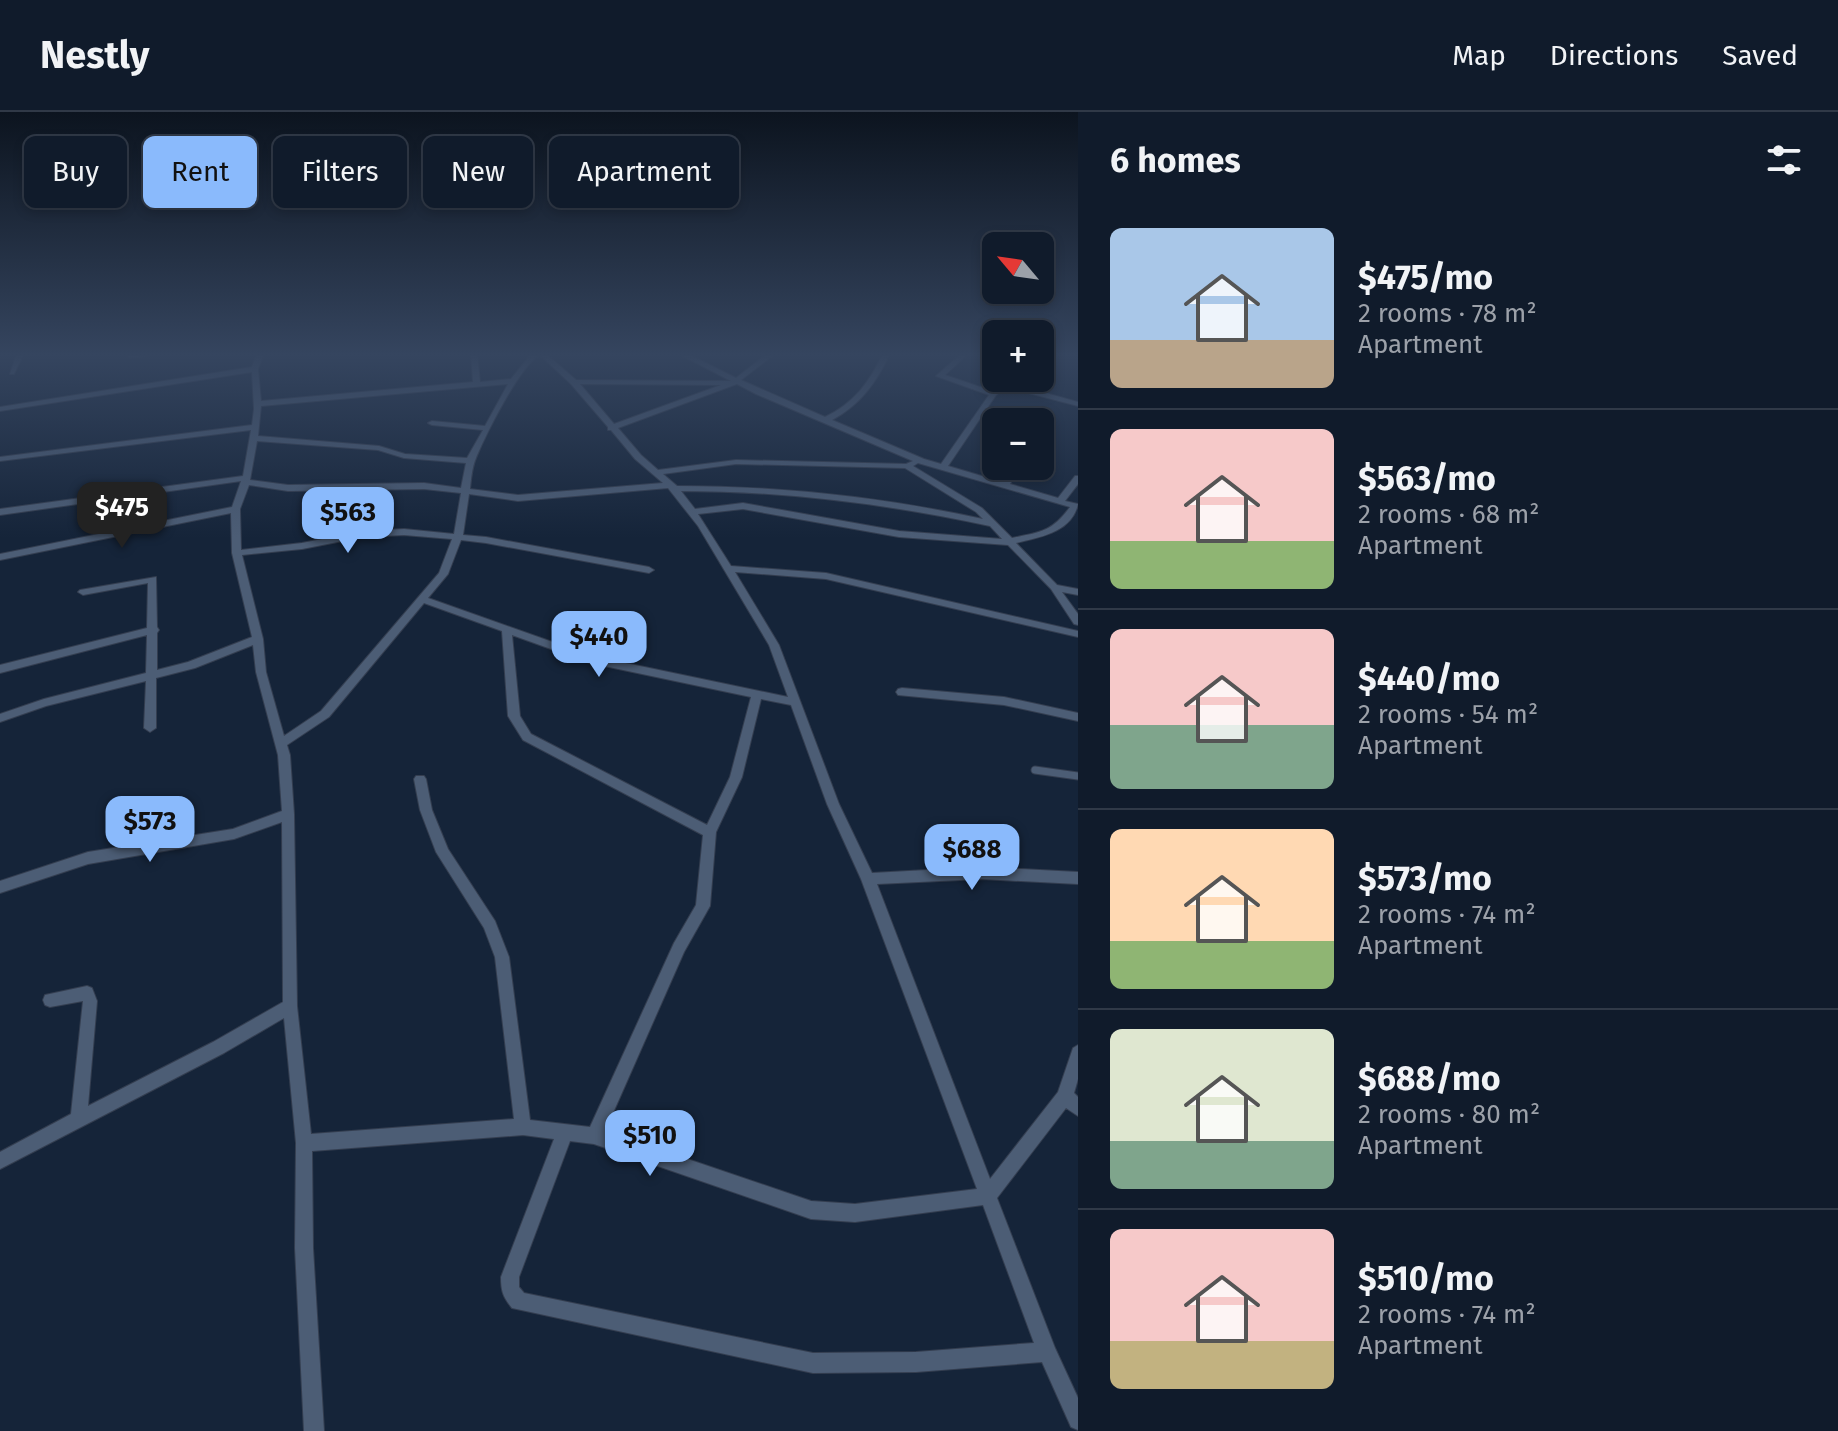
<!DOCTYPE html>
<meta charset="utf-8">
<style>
:root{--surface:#101b2b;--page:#192433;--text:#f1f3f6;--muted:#9ca1a9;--line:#303947;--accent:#8abafc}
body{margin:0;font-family:"Fira Sans",sans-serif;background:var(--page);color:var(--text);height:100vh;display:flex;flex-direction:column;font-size:30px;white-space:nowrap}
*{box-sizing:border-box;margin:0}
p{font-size:26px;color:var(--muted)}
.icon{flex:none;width:44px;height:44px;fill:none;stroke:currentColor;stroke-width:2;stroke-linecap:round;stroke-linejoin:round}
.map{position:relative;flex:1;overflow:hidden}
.sheet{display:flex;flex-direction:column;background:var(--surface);width:760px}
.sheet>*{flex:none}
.banner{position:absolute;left:24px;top:24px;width:760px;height:72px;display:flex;gap:16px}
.needle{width:52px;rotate:299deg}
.tools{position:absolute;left:982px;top:120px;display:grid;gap:16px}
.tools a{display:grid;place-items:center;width:72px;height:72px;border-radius:12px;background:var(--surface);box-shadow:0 4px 12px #0003,0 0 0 2px var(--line);font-size:40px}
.price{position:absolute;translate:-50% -68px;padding:0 18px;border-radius:16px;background:var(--accent);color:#111;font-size:26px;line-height:52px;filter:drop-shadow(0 2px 4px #0008)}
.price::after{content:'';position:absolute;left:50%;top:48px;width:24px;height:18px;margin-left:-12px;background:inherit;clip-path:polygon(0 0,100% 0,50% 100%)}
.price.on{background:#222;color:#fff}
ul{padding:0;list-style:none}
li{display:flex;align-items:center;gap:24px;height:200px;padding:0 32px}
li+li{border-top:2px solid var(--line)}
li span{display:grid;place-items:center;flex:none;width:224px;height:160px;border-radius:12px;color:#555}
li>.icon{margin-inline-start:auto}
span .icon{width:96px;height:96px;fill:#fffc;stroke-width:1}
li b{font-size:34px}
h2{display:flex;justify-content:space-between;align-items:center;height:96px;padding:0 32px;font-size:34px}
.chip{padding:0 28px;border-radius:12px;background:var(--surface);box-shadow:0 4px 12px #0003,0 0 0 2px var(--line);font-size:28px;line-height:72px}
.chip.on{background:var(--accent);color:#111}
header{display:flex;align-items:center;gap:48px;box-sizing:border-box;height:112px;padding:0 40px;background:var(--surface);border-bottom:2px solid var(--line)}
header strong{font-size:38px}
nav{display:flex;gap:44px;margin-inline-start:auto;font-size:28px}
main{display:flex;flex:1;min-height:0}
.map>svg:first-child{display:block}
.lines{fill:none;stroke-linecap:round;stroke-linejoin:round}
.lane-casing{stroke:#343e50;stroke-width:9}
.street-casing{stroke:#343e50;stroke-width:2}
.lane{stroke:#4c5d75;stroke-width:7}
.street{fill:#4c5d75;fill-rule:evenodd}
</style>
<header>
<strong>Nestly</strong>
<nav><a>Map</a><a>Directions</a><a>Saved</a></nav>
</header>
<main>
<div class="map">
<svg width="1078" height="1319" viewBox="0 0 1078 1319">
<rect width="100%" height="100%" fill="#152439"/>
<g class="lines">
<defs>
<path id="lane" d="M1035 658 1078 664"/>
<path id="street" d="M17 241H24L14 262H10Z
M137 241H167L130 246 127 244Z
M257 241H264L258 257 261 289 473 270 471 241H477L480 270 511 267 532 241H545L576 268 731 269 677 241H686L736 266 768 241H776L741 268 825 305C854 291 870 270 883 241H890C877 270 860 293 832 308L924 347 941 352 989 283 936 264 962 241H969L945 263 992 279 1008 266H1016L1010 271 1078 290V294L1006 275 996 283 948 354 1002 370 1012 354H1020L1010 372 1058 386 1075 364H1078V372L1065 389 1078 392C1072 420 1041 425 1016 431L1057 473 1078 477V483L1062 480 1078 502V513L1074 512 1051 477 1008 433 899 425 743 397 698 402 731 454 826 461 1078 519V525L826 467 735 460 779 533 839 692 872 761 982 755 1078 760V772L982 767 877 772 990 1067 1058 980 1073 936 1078 933V967L1074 981 1078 985V1004L1066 996 997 1086 1055 1236 1078 1286V1318L1071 1315 1042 1250 916 1260 813 1261 512 1196C503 1185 501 1179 501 1165L554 1027 523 1023 312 1039 313 1136 324 1319H304L295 1136 296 1031 284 906 224 941 0 1057V1040L71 1002 83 889 50 895 45 893 43 888 45 883 87 874 92 876 97 889 88 994 213 930 283 890 282 710 234 727 88 752 0 781V769L88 740 233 717 282 699 278 643 256 560 253 533 195 556 156 566V616L150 620 144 616 146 569 46 594 0 610V602L44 587 146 561 147 523 0 561V553L147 516 148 471 83 483 78 480 80 478 156 465 157 515 159 518 157 521V558L188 550 252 525 232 441 231 401 0 448V442L232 395 241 369 0 403V397L243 364 251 318 0 349V345L252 313 254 297 252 260 0 299V295L252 255ZM540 243 571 272 608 315V318H611L635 347 663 371 518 383 470 377C471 367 472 355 476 346 485 324 520 253 540 243ZM508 272 485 314 432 309 428 311 432 313 483 318 467 346 405 342 379 334 258 324 261 294ZM580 272 721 273 614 312ZM737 272 756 282 913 349 906 352 736 348 658 358 641 343 618 316ZM257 329 378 338 404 346 466 351 461 376 424 371 288 373 250 368ZM918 351 1070 395C1052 420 1040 420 1012 426L982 396 913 354ZM736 352 905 356 976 400 983 407C882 385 781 374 677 374L663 362ZM249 373 288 379 424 377 461 381 454 422 404 417 363 419 302 431 241 438 240 397ZM668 376 698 414 769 533 788 585 592 544 428 486 448 462 461 428 486 431 649 461 654 458 649 455 486 425 463 423 469 382 518 389ZM681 379C786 379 888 392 990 414L1002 427 899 419 743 391 695 397ZM404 423 452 427 439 461 321 599 284 624 266 560 263 527 242 443 302 437 363 425ZM424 491 502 519 508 604 523 628 703 723 696 793 674 831 590 1015 530 1008 509 845 495 809 448 737 432 698 426 667 424 664H416L414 667 420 698 436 740 484 816 495 845 514 1007 311 1022 297 894 294 702 290 643 287 633 329 605ZM512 523 590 551 751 585 730 665 707 713 531 622 520 604ZM761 587 791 593 827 692 861 767 977 1077 855 1092 811 1089 605 1019 684 840 710 794 716 720 742 665ZM570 1029 594 1032 811 1107 855 1110 983 1093 1034 1231 916 1240 813 1241 524 1181 519 1175V1165Z
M1040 241H1047L1040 246Z
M1047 303 1054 305 1043 320H1040V313Z
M902 576 1004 585 1078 601V609L1004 593 898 583 896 580 898 577Z"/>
</defs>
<use href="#lane" class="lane-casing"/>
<use href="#street" class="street-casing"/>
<use href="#lane" class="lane"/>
<use href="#street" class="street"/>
</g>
<linearGradient id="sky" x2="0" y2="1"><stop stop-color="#0c141f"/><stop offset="0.57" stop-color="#35455f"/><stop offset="1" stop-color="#35455f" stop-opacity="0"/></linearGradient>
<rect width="1078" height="426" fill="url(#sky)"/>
</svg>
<div class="tools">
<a><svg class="needle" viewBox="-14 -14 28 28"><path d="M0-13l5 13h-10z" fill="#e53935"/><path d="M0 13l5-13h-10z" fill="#9ca1a9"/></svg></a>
<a>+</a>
<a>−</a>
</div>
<b class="price on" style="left:122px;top:438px">$475</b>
<b class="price" style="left:348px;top:443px">$563</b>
<b class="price" style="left:599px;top:567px">$440</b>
<b class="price" style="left:150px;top:752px">$573</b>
<b class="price" style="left:972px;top:780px">$688</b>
<b class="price" style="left:650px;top:1066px">$510</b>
<div class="banner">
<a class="chip">Buy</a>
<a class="chip on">Rent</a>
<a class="chip">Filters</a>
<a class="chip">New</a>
<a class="chip">Apartment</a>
</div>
</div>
<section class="sheet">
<h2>6 homes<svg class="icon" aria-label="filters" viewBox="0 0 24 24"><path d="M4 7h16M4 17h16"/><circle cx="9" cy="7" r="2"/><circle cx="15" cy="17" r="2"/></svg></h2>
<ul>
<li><span style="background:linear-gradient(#a9c7e8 70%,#b9a48a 0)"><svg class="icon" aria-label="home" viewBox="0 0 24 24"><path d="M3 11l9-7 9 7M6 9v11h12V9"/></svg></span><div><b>$475/mo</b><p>2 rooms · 78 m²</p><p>Apartment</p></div></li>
<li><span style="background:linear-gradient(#f6c9c9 70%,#8fb573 0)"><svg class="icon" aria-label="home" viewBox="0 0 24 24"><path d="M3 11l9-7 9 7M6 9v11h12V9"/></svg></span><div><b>$563/mo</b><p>2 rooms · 68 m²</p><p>Apartment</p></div></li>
<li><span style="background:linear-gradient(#f6c9c9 60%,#7fa58c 0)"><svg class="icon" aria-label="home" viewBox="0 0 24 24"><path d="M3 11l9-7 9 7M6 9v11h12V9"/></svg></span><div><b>$440/mo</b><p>2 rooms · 54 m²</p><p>Apartment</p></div></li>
<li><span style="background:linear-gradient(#ffd9b3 70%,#8fb573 0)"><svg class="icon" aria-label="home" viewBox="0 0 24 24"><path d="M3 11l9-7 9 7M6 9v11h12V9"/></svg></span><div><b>$573/mo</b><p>2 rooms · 74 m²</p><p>Apartment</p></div></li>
<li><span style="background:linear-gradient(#dfe7d0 70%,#7fa58c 0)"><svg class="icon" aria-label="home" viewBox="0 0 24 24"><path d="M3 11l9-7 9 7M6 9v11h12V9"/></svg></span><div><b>$688/mo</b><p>2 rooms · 80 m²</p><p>Apartment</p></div></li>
<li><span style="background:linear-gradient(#f6c9c9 70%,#c2b280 0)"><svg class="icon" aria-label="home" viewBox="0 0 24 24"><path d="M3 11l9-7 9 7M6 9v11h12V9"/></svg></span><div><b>$510/mo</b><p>2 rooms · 74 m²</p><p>Apartment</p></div></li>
</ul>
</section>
</main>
